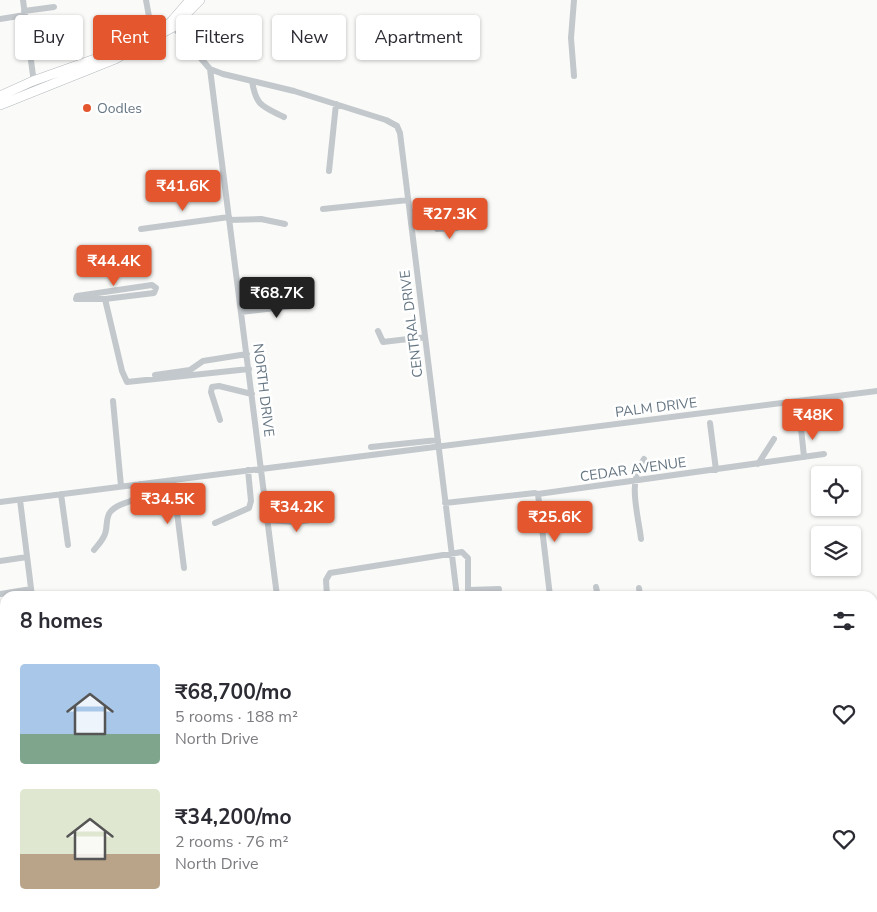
<!DOCTYPE html>
<meta charset="utf-8">
<style>
:root{--surface:#fff;--page:#f2f2f3;--text:#2b2b33;--muted:#7c7c81;--accent:#e4572e}
body{margin:0;font-family:"Nunito Sans",sans-serif;background:var(--page);color:var(--text);height:100vh;display:flex;flex-direction:column;font-size:19px;white-space:nowrap}
*{box-sizing:border-box;margin:0}
p{font-size:16px;color:var(--muted)}
.icon{flex:none;width:28px;height:28px;fill:none;stroke:currentColor;stroke-width:2;stroke-linecap:round;stroke-linejoin:round}
.map{position:relative;flex:1;overflow:hidden}
.details{position:absolute;left:0px;top:591px;width:878px;height:321px;display:flex;flex-direction:column;background:var(--surface);border-radius:15px 15px 0 0;box-shadow:0 1px 4px #0004}
.details>*{flex:none}
.guide{position:absolute;left:15px;top:15px;width:500px;height:45px;display:flex;gap:10px}
.buttons{position:absolute;left:811px;top:466px;display:grid;gap:10px}
.buttons a{display:grid;place-items:center;width:50px;height:50px;border-radius:5px;background:var(--surface);box-shadow:0 1px 4px #0004;font-size:25px}
.price{position:absolute;translate:-50% -42px;padding:0 11px;border-radius:5px;background:var(--accent);color:#fff;font-size:16px;line-height:32px;filter:drop-shadow(0 1px 2px #0008)}
.price::after{content:'';position:absolute;left:50%;top:30px;width:15px;height:11px;margin-left:-8px;background:inherit;clip-path:polygon(0 0,100% 0,50% 100%)}
.price.current{background:#222;color:#fff}
ul{padding:0;list-style:none}
li{display:flex;align-items:center;gap:15px;height:125px;padding:0 20px}
li span{display:grid;place-items:center;flex:none;width:140px;height:100px;border-radius:5px;color:#555}
li>.icon{margin-inline-start:auto}
span .icon{width:60px;height:60px;fill:#fffc;stroke-width:1}
li b{font-size:21px}
h2{display:flex;justify-content:space-between;align-items:center;height:60px;padding:0 20px;font-size:21px}
.tag{padding:0 18px;border-radius:5px;background:var(--surface);box-shadow:0 1px 4px #0004;font-size:18px;line-height:45px}
.tag.current{background:var(--accent);color:#fff}
.map>svg:first-child{display:block}
.lines{fill:none;stroke-linecap:round;stroke-linejoin:round}
.major-casing{stroke:#b5babe;stroke-width:10}
.minor{stroke:#c3c8cc;stroke-width:6}
.major{stroke:#fff;stroke-width:9}
.poi-dot{fill:#e4572e;stroke:#fff;stroke-width:2}
.labels{text-anchor:middle;stroke-width:5;stroke-linejoin:round;paint-order:stroke}
.poi-label{font-size:14px;fill:#657683;stroke:#fff;text-anchor:start}
.street-label{font-size:14px;fill:#657683;stroke:#fff}
</style>
<div class="map">
<svg width="877" height="912" viewBox="0 0 877 912">
<rect width="100%" height="100%" fill="#fafaf8"/>
<g class="lines">
<defs>
<path id="major" d="M0 96 33 81 112 53 160 29 170 23 190 0
M0 105 115 59 173 27 200 0"/>
</defs>
<use href="#major" class="major-casing"/>
<path class="minor" d="M23 0 34 83
M146 0 152 33
M24 11 54 7
M0 19 25 15
M172 25 210 69 223 74 294 91 386 120 397 126 400 133 457 596
M210 69 277 596
M574 76 571 38 574 0
M252 81C256 106 262 106 284 117
M329 171 336 104
M323 209 408 200
M410 212H424L437 229 457 228 460 224 459 207
M229 220 261 219 285 224
M141 229 229 217
M152 285 156 288 154 293 105 299H76L77 296Z
M105 299 122 371 127 382 249 369
M241 312 310 304
M378 331 383 342 425 337
M155 375 190 370 203 361 247 354
M113 401 121 486
M220 420 211 392 212 387 219 386 252 394
M710 423 716 470
M371 447 438 440
M804 457 801 428 820 423
M758 464 774 439
M173 480 184 568
M61 494 68 545
M538 494 550 596
M20 500 32 596
M0 502 877 391
M445 503 535 493 538 494 824 454
M268 520 295 522 325 518
M215 523 249 508 251 501 248 470
M641 539C638 513 627 481 644 459
M94 550C98 545 103 540 105 534 108 526 105 517 111 511 122 499 141 506 140 484
M0 561 27 557
M596 587 598 596
M639 588 640 596
M0 594 31 589
M327 596 326 580 330 573 462 552 468 558V590L499 589
M443 596 457 594
M0 625 5 624
M872 647 877 643
M0 676 5 675
M872 697 877 719
M0 707 5 706
M0 747 5 746
M1 771 5 810
M872 852 877 851
M47 908 48 912
M89 908 92 912
M188 908 190 912
M277 908 278 912
M494 908 495 912
M629 908V912
M640 908V912
M680 908 681 912
M775 908V912
M860 908 861 912
M350 911 381 908
M97 912 110 908
M578 912 579 908"/>
<use href="#major" class="major"/>
</g>
<circle class="poi-dot" cx="87" cy="108" r="5"/>
<g class="labels">
<g class="poi-label">
<text x="97" y="113">Oodles</text>
</g>
<g class="street-label">
<text transform="translate(411 324) rotate(-97)" y="5">CENTRAL DRIVE</text>
<text transform="translate(264 390) rotate(83)" y="5">NORTH DRIVE</text>
<text transform="translate(656 407) rotate(-7)" y="5">PALM DRIVE</text>
<text transform="translate(633 469) rotate(-8)" y="5">CEDAR AVENUE</text>
</g>
</g>
</svg>
<div class="buttons">
<a><svg class="icon" aria-label="locate" viewBox="0 0 24 24"><circle cx="12" cy="12" r="6"/><path d="M12 2v4M12 18v4M2 12h4M18 12h4"/></svg></a>
<a><svg class="icon" aria-label="layers" viewBox="0 0 24 24"><path d="M12 4l9 5-9 5-9-5zM3 14l9 5 9-5"/></svg></a>
</div>
<b class="price" style="left:183px;top:212px">₹41.6K</b>
<b class="price" style="left:450px;top:240px">₹27.3K</b>
<b class="price" style="left:114px;top:287px">₹44.4K</b>
<b class="price current" style="left:277px;top:319px">₹68.7K</b>
<b class="price" style="left:813px;top:441px">₹48K</b>
<b class="price" style="left:168px;top:525px">₹34.5K</b>
<b class="price" style="left:297px;top:533px">₹34.2K</b>
<b class="price" style="left:555px;top:543px">₹25.6K</b>
<div class="guide">
<a class="tag">Buy</a>
<a class="tag current">Rent</a>
<a class="tag">Filters</a>
<a class="tag">New</a>
<a class="tag">Apartment</a>
</div>
<section class="details">
<h2>8 homes<svg class="icon" aria-label="filters" viewBox="0 0 24 24"><path d="M4 7h16M4 17h16"/><circle cx="9" cy="7" r="2"/><circle cx="15" cy="17" r="2"/></svg></h2>
<ul>
<li><span style="background:linear-gradient(#a9c7e8 70%,#7fa58c 0)"><svg class="icon" aria-label="home" viewBox="0 0 24 24"><path d="M3 11l9-7 9 7M6 9v11h12V9"/></svg></span><div><b>₹68,700/mo</b><p>5 rooms · 188 m²</p><p>North Drive</p></div><svg class="icon" aria-label="heart" viewBox="0 0 24 24"><path d="M12 20l-8-8c-3-5 5-10 8-4 3-6 11-1 8 4z"/></svg></li>
<li><span style="background:linear-gradient(#dfe7d0 65%,#b9a48a 0)"><svg class="icon" aria-label="home" viewBox="0 0 24 24"><path d="M3 11l9-7 9 7M6 9v11h12V9"/></svg></span><div><b>₹34,200/mo</b><p>2 rooms · 76 m²</p><p>North Drive</p></div><svg class="icon" aria-label="heart" viewBox="0 0 24 24"><path d="M12 20l-8-8c-3-5 5-10 8-4 3-6 11-1 8 4z"/></svg></li>
</ul>
</section>
</div>
